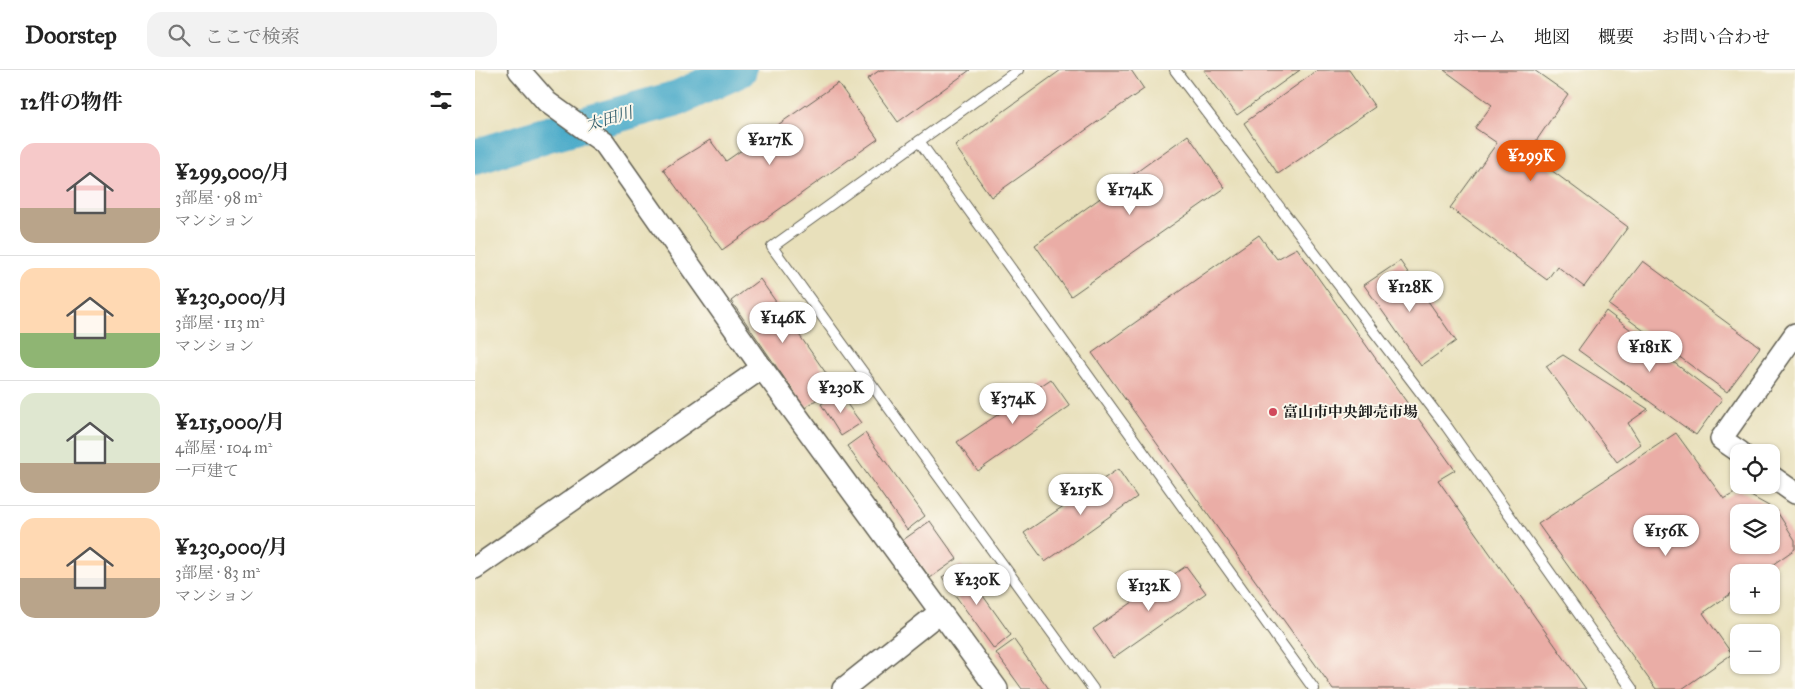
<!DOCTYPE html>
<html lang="ja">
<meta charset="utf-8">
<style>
:root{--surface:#fff;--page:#f2f2f2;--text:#222;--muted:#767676;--line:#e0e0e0;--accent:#ea580c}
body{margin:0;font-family:"IM FELL Great Primer","Noto Serif JP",serif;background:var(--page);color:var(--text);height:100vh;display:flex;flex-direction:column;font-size:19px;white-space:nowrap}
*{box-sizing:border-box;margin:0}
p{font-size:16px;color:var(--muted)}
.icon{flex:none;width:28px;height:28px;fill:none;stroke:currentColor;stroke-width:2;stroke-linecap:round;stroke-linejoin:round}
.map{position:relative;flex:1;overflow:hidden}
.side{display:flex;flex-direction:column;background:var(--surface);width:475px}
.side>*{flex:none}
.tools{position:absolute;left:1255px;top:374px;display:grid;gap:10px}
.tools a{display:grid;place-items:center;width:50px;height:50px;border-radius:10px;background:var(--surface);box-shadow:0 1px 4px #0004;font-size:25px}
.price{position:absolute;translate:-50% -42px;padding:0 11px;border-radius:18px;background:#fff;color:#222;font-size:16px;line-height:32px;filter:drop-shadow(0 1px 2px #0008)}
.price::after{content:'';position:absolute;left:50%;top:30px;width:15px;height:11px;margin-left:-8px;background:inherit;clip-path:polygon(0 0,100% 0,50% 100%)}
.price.current{background:var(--accent);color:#fff}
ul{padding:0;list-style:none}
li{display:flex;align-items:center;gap:15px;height:125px;padding:0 20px}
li+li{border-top:1px solid var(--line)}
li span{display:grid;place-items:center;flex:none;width:140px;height:100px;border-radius:15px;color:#555}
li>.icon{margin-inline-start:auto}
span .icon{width:60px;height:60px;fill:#fffc;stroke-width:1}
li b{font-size:21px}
h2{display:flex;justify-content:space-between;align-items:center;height:60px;padding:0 20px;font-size:21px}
header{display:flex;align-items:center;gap:30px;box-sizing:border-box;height:70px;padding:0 25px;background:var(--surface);border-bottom:1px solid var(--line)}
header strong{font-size:24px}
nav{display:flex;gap:28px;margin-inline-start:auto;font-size:18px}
.search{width:350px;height:45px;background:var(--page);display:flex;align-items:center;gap:12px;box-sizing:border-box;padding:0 18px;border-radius:15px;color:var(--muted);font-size:19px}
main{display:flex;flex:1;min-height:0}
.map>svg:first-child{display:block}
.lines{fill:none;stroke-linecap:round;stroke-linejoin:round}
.river{stroke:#49aac9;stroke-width:36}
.building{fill:#eaada6;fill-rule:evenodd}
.lane-casing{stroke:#636154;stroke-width:12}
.street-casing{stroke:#636154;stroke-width:24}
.lane{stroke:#fff;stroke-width:10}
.street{stroke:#fff;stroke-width:21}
.poi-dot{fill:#d1495b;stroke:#fbf7ec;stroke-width:2}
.labels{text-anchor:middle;stroke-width:4;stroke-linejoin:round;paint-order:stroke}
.poi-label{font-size:15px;font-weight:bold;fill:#1c1c1c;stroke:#fbf7ec;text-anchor:start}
.water-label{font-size:16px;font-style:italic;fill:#305c6a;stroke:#fbf7ec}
</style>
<header>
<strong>Doorstep</strong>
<div class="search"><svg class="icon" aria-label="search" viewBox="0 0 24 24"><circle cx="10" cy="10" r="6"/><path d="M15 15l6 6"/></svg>ここで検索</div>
<nav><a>ホーム</a><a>地図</a><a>概要</a><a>お問い合わせ</a></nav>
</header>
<main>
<section class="side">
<h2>12件の物件<svg class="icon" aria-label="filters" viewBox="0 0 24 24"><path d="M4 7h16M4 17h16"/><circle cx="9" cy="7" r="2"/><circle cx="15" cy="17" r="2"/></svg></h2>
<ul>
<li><span style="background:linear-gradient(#f6c9c9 65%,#b9a48a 0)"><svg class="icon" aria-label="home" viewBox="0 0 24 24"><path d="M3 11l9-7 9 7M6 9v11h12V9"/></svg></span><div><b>¥299,000/月</b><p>3部屋 · 98 m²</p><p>マンション</p></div></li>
<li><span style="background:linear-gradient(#ffd9b3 65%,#8fb573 0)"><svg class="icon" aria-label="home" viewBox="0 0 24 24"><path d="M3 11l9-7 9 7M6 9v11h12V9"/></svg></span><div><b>¥230,000/月</b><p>3部屋 · 113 m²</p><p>マンション</p></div></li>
<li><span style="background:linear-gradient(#dfe7d0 70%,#b9a48a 0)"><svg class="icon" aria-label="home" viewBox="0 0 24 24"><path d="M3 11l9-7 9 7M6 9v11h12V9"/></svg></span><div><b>¥215,000/月</b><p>4部屋 · 104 m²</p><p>一戸建て</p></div></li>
<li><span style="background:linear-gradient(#ffd9b3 60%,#b9a48a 0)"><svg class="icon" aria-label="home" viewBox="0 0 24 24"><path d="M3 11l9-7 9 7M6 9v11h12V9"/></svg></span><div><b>¥230,000/月</b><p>3部屋 · 83 m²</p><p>マンション</p></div></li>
</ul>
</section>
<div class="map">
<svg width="1320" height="619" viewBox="0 0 1320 619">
<rect width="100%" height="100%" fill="#fbf7ec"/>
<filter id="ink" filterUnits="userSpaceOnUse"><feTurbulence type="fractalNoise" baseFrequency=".02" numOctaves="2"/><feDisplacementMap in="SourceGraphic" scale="10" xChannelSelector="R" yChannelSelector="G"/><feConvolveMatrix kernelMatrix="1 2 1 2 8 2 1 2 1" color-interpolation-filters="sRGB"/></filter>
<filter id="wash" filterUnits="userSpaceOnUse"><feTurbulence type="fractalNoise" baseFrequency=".0096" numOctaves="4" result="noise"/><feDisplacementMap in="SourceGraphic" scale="20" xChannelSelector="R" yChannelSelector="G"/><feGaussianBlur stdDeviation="1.12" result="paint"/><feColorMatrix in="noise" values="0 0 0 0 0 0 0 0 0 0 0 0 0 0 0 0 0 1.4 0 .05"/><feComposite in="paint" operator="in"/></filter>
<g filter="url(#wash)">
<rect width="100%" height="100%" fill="#e8e0bb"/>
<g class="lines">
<path class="river" d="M0 87 70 65 203 28 264 0"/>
</g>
<g id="blocks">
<path class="building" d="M405 0H495L423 52 392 9Z
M586 0H656L669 19 516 127 480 76Z
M729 0H825L762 45Z
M843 0H874L900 37 803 104 769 53Z
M969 0H1059L1093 24 1053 83 1153 157 1109 217 1082 196 1072 210 975 138 1022 73 1000 58 1017 35Z
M363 13 403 69 247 180 188 99 235 70 251 91Z
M713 65 750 118 596 226 560 175Z
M784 165 802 189 822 178 980 400 963 410 1111 619H858L617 283Z
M925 191 981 271 946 296 889 215Z
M1168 191 1285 277 1252 322 1134 235Z
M285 209 360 316 330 338 256 231Z
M1131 241 1247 329 1221 365 1103 280Z
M1088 285 1173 339 1153 353 1166 374 1142 392 1071 296Z
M576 309 595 336 503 401 482 372Z
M364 323 386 353 366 366 346 334Z
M390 363 450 446 432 460 372 376Z
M1201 363 1249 429 1265 420 1301 440 1320 470V479L1287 502H1264V518L1228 543 1257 584 1207 619H1181L1063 454ZM1264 442H1296V475H1264Z
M643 399 662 427 570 492 549 463Z
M455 451 482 489 455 508 428 470Z
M486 495 536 565 519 579 467 507Z
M711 496 731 523 638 588 618 559Z
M539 570 574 619H547L521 583Z"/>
</g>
</g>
<g filter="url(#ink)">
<use href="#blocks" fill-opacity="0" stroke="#636154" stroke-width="1"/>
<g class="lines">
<defs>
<path id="lane" d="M543 0 297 177 618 619
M700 0 972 357 1157 619
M444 71 839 619"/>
<path id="street" d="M44 0 72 32 129 73 287 298 522 619
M1265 382 1246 369 1320 264
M1296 406 1320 423
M0 498 287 298
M368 619 465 542"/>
</defs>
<use href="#lane" class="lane-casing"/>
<use href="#street" class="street-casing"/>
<use href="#lane" class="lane"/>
<use href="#street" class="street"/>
</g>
</g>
<circle class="poi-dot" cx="798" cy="342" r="5"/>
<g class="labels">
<g class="poi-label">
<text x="808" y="347">富山市中央卸売市場</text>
</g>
<g class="water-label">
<text transform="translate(134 48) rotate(-16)" y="6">太田川</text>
</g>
</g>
</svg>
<div class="tools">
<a><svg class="icon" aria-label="locate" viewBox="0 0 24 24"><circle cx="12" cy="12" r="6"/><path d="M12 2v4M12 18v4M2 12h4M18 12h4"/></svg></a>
<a><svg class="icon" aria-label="layers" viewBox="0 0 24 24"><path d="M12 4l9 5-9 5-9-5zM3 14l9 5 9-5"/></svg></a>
<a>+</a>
<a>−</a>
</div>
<b class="price" style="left:295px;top:96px">¥217K</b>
<b class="price current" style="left:1056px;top:112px">¥299K</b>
<b class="price" style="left:655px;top:146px">¥174K</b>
<b class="price" style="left:935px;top:243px">¥128K</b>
<b class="price" style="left:308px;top:274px">¥146K</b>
<b class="price" style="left:1175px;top:303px">¥181K</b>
<b class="price" style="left:366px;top:344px">¥230K</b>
<b class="price" style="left:538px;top:355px">¥374K</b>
<b class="price" style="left:606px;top:446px">¥215K</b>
<b class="price" style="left:1191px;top:487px">¥156K</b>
<b class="price" style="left:502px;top:536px">¥230K</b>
<b class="price" style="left:674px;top:542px">¥132K</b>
</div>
</main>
